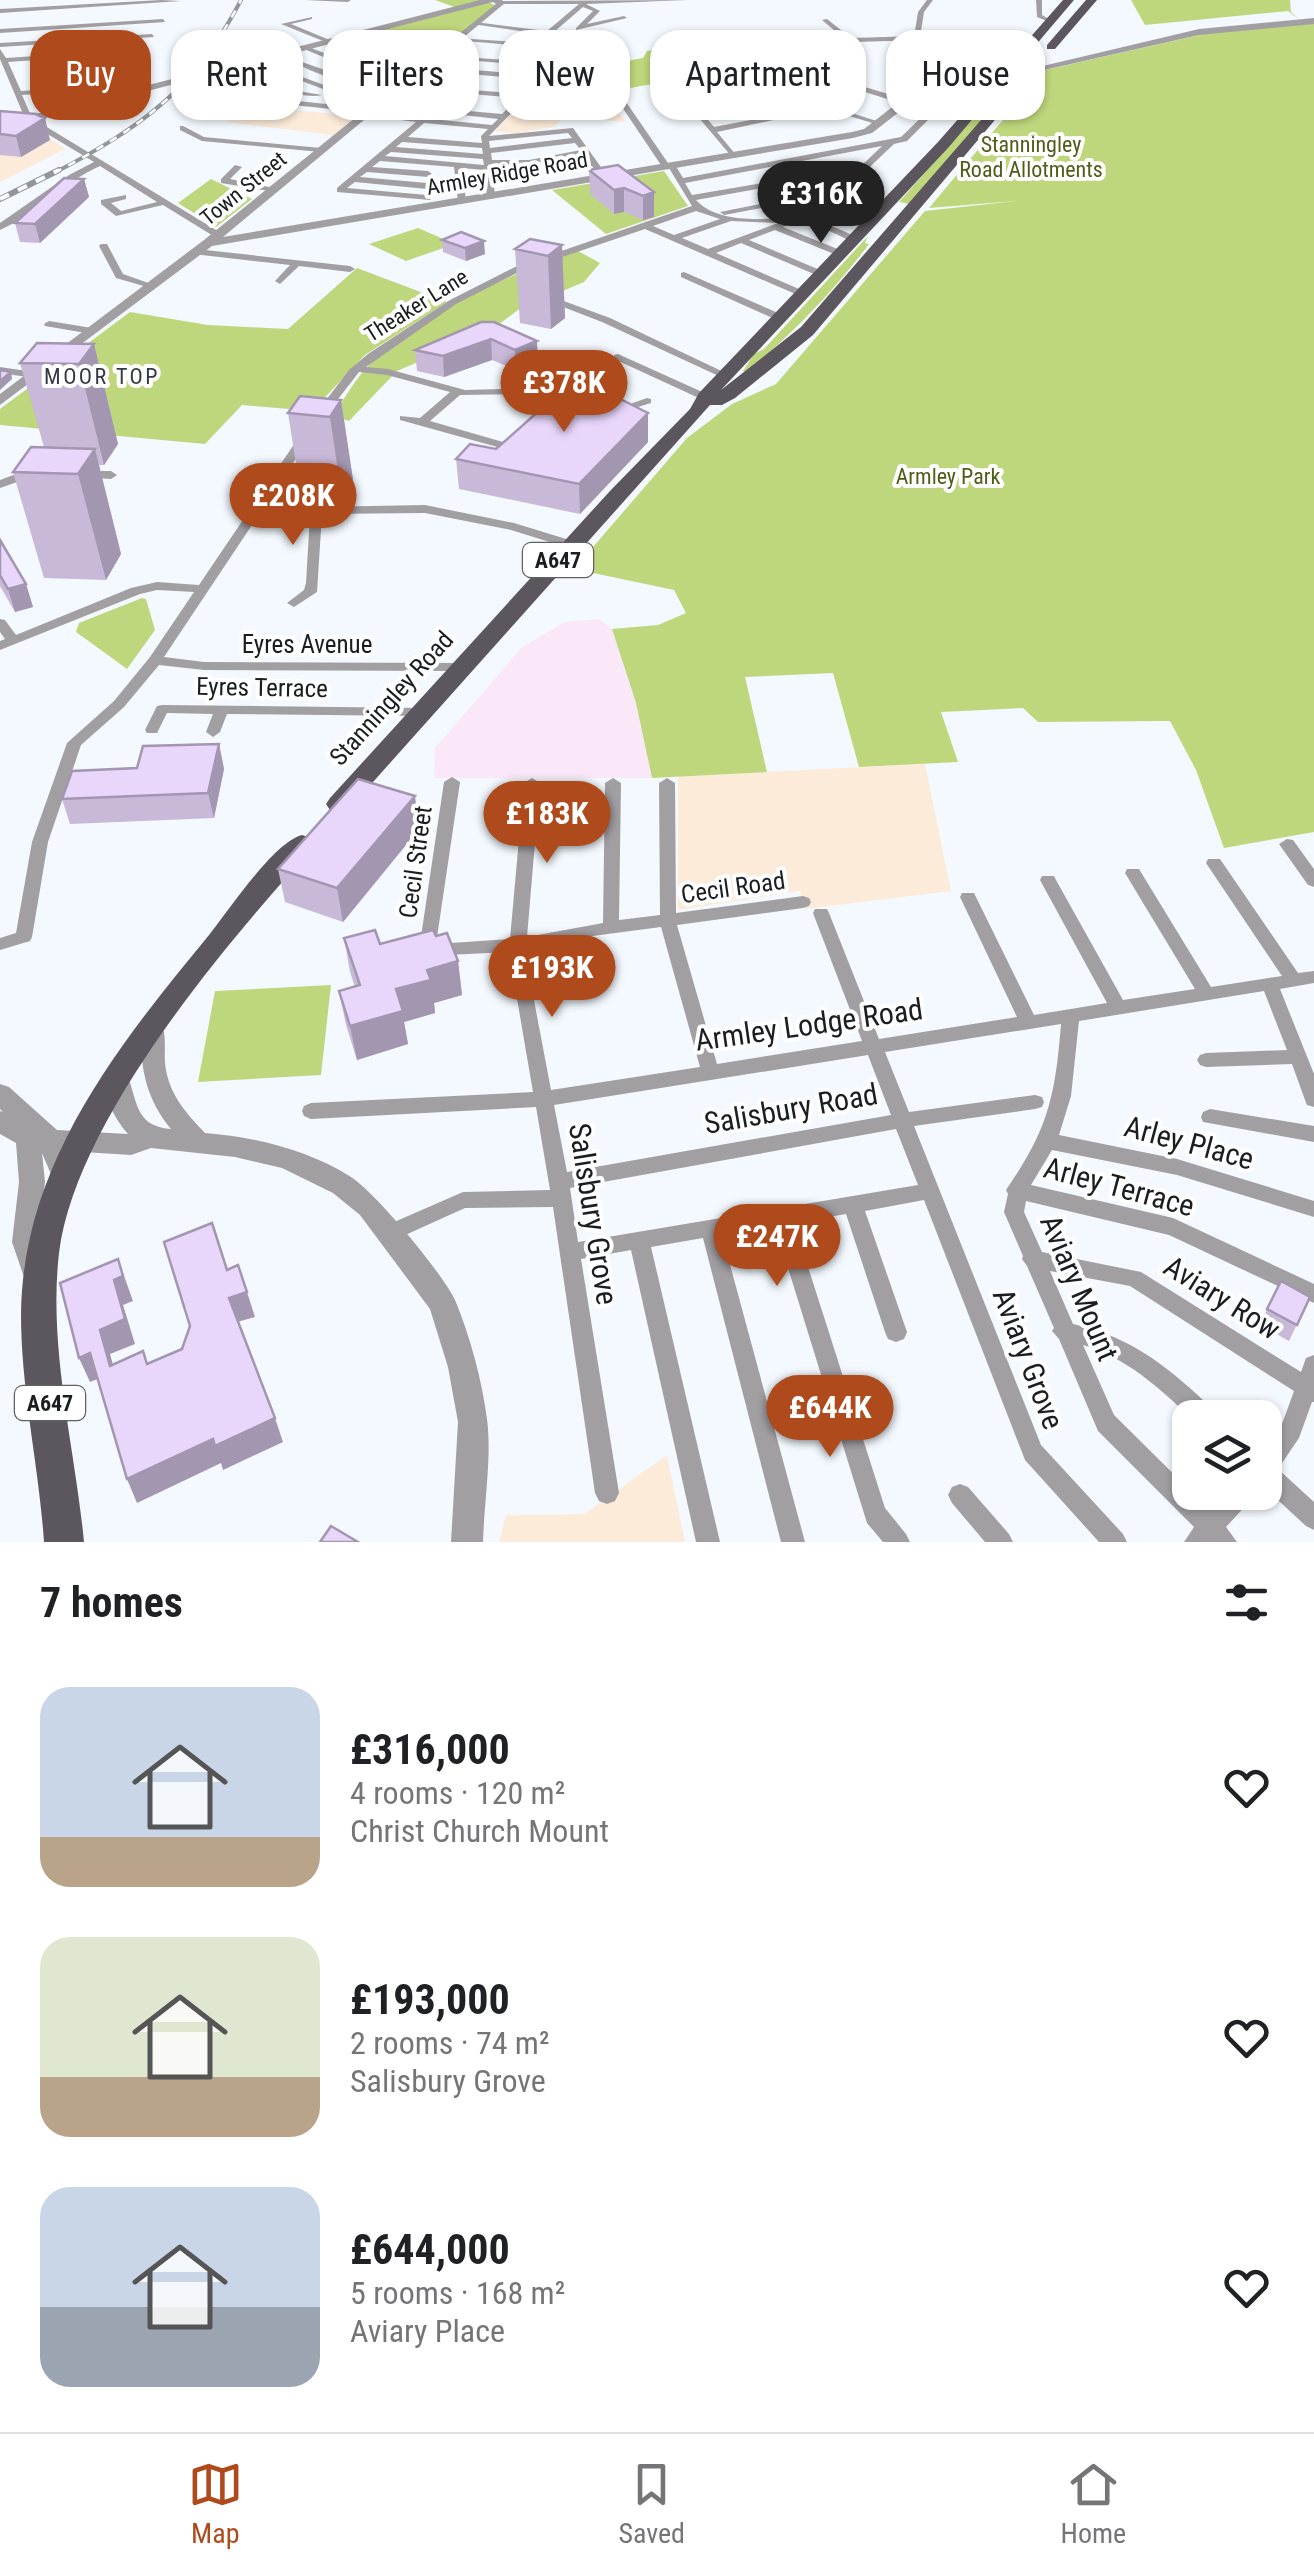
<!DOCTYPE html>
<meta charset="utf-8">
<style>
:root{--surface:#fff;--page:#f2f2f2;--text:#202124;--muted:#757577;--line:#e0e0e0;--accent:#af4a1c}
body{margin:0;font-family:"Roboto Condensed",sans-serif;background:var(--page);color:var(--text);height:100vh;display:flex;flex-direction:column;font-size:38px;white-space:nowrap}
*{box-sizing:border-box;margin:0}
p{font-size:32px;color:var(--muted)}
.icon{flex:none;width:55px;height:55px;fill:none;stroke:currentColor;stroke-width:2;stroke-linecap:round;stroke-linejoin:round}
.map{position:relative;height:1542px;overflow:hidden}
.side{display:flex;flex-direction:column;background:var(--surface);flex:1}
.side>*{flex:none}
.top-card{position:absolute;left:30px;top:30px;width:1255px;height:90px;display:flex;gap:20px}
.buttons{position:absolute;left:1172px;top:1400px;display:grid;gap:20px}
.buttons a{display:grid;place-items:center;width:110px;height:110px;border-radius:20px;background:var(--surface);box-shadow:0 2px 8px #0004;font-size:50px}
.price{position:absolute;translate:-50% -85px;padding:0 22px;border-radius:35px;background:var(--accent);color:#fff;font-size:32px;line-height:65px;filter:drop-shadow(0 2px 5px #0008)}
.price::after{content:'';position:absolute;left:50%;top:60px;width:30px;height:22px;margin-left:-15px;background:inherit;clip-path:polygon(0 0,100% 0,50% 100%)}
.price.selected{background:#222;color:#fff}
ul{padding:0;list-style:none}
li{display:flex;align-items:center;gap:30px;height:250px;padding:0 40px}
li span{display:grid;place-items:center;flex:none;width:280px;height:200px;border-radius:30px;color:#555}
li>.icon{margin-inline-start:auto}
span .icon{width:120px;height:120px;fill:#fffc;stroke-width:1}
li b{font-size:42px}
h2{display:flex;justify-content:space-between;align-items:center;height:120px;padding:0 40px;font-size:42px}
.pill{padding:0 35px;border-radius:30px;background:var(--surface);box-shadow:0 2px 8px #0004;font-size:35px;line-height:90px}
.pill.selected{background:var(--accent);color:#fff}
.dock{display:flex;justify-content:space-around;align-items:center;height:140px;border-top:2px solid var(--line);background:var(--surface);font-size:28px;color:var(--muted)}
.dock a{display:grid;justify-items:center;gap:5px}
.dock .selected{color:var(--accent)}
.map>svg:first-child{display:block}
.industrial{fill:#fcebd9}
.medical{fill:#fae8f9}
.green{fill:#bfd77c}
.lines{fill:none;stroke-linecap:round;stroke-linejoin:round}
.minor{fill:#a29fa3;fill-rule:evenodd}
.tertiary{fill:#a29fa3;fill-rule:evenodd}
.primary{fill:#5c575e;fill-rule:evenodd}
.rail-far1-casing{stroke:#91969a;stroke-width:4}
.rail-casing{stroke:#91969a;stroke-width:6}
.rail-far1{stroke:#fff;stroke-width:2.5;stroke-dasharray:8;stroke-linecap:butt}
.rail{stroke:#fff;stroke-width:4;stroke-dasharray:10;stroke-linecap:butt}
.wall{fill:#c8b9d8}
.shaded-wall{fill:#a396b0}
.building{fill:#e9d7fb;stroke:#a396b0;stroke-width:2.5}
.labels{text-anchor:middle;stroke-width:8;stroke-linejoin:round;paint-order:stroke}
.far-park-label{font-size:22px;fill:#4e5e18;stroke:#fff}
.far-street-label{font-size:22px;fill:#1a1e20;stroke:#fff}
.far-neighbourhood-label{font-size:22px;letter-spacing:2.5px;fill:#333a41;stroke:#fff}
.shield{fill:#fff;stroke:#5f6263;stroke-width:2.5}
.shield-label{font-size:22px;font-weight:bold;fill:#1a1e20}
.street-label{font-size:25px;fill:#1a1e20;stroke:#fff}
.near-street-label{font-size:30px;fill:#1a1e20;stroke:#fff}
</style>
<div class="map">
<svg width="1314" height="1542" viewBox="0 0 1314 1542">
<rect width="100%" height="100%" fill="#f3f9fe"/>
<path class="industrial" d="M526 99 576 103 571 109 619 113 626 122 564 117 554 127 516 133 495 131Z
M265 106 271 108 356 116 334 135 225 122Z
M34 127 65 149 0 182V130Z
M925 764 951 891 805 909 800 891 678 910V776Z
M667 1455 685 1542H499L506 1515 584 1514Z"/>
<path class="medical" d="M599 619 612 629 636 703 652 778H434L435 748 522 647 565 622Z"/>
<path class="green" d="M435 0H484L499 7 449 46 382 29 457 8Z
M1131 0H1290L1291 12 1300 20 1288 11 1145 25Z
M1314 23V832L1224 848 1196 770 1170 721 1038 722 1023 708 941 712 958 762 859 767 833 673 745 677 767 772 652 778 636 703 612 629 658 625 686 613 674 590 574 569 687 438 732 404 776 384 925 211 1016 201 929 208 1045 70 1204 34Z
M757 31 779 35 803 49V57L630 88 617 87 604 65 643 58 647 51Z
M1007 92 909 204 899 202 969 123 1002 93Z
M664 171 688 206 606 234 552 190Z
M211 179 252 199 216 227 178 203Z
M418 228 455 244 406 261 369 244Z
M868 236 865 243 869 244C833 292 793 333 747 372L743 371 754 354 764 349Z
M578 251 600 263 584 282 518 310 490 331 397 371 349 421 333 416C345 397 357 376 374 360 431 309 507 275 578 251Z
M357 268 447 302 365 355 312 411 242 405 205 444 0 425V409L130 312 208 325 288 329Z
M142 598 146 599 155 630 127 669 76 632 79 623Z
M331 985 321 1075 198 1082 215 991Z"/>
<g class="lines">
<path class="minor" d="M161 0 181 1 0 13V9Z
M305 0H351L348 2Z
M688 0 586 4 600 11 587 24 624 16 627 18 576 30V28L593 11 583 7 554 32 602 67 668 163H674L683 178 901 137 933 106 903 104 808 74 760 84 883 123 879 125 826 109 717 132 736 155 732 157 672 86 675 82 697 106 769 91 748 83 808 70 905 99 939 102 979 109 975 111 941 107 907 141 894 144 819 215 882 209 883 211 879 214 818 220 857 237V241H851C826 230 809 217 783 227L845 252V256H839L775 230 749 240 827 273V277H821L741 243 716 253 806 292V296H800L645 229 521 271 456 304 366 367 388 369 465 390 575 387 596 378H604V382L580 393 460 395 430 421 520 447V451H512L400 420V416L420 418 450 392 387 375 359 372 325 416H317V412L349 370 368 354 450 300 515 267 692 206 669 168H663L622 107 525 99 489 136 573 128 608 177 607 179H601L592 166 530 177H493L495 196 491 199 487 196 484 170 462 168 466 201 462 204 458 201 454 167 380 161 372 167 428 171 432 174 428 177 367 172 360 177 427 183 431 186 427 189 355 182 347 188 427 195 431 198 430 200 337 192V188L416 122 361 115 368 113 284 104 210 74V70L288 100 374 109 371 113 492 125 498 119 374 105 378 103 502 114 518 98 397 88 400 84 618 102 607 86 422 70 419 67 328 43 281 24 312 17V19L291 24 332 41 428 66 604 81 597 71 431 57 435 55 591 66 571 50 453 40 456 38 566 45 554 36 472 24 475 22 547 31 579 4H499L501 1ZM777 94 820 107 714 127 700 110ZM424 123 488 129 481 136 482 143 408 137ZM568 133 572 138 490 148 489 141ZM402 142 482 148 483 154 396 147ZM575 143 581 150 529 160H492L491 153ZM882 146 837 189 720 212 724 215 830 195 809 216C775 218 721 227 696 200L830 176 833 175V171L692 195 685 183ZM391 152 483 159 484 165 385 156ZM584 155 589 161 530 171 493 172 492 165 529 164ZM696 211 720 219 674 235 653 226ZM731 221 778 223 708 249 682 238Z
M927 0H933L924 12 921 31 944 54 984 72V76H978L940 56 923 40 854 42 864 56 858 57 847 41 822 20 827 19 851 38 919 36 915 31 918 12Z
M1036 0H1042V15L1052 21V23L1037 17Z
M163 19 165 22 0 33V29Z
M376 28 448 47 449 48 446 50 374 31Z
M152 34 154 37 0 47V43Z
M142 46 147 47 107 101 100 99 107 90 22 95 32 118 221 233V237H215L163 205 116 216 101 204V200L126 195V199L111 203 121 211 157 202 100 166C63 182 37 214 0 230V223L69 175 94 162 26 121 0 59V49L6 58 139 49ZM135 53 111 85 21 91 8 62Z
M306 46 363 68 419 75 415 77 359 72 304 49Z
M279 54 345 77 364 80C338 87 303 66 279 56Z
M253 59 324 85 396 93 392 95 323 89 253 63Z
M234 65 304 92 322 95C297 101 256 78 231 69Z
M920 74 924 76 922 78 954 89 950 91 913 80V76Z
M190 75H196L260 107 253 109 209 88 198 97 239 113V117L190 100V96L204 85 190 79Z
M183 126 204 137 321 148 325 150 321 152 202 141 180 130V126Z
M235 165 242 167 230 179 279 189 275 192 221 183V179Z
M101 244H107L123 274 154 285V289L116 278 99 246Z
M196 249 350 266 355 269 350 272 299 266 280 284 275 281 290 265 193 254V250Z
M684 272 785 316 786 318 777 320 681 277V273Z
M561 300 610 318 732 376 723 378 602 322 558 305 556 303Z
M49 321 92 328 97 331 92 334 45 326 44 324Z
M618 354 709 395 710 397 701 399 614 359V355Z
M0 367 34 372 39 375 34 378 0 373Z
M647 398 651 399V403L618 413 613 410Z
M305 433 311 436 263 508 425 505 514 523 576 542 578 545 572 549 511 530 425 513 322 514 317 592 294 607 287 603 304 590 306 583 310 515 258 516 164 657 204 662 460 663 467 667 460 671 204 670 159 665 124 707 81 745 48 842 32 937 30 941 0 950V938L16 933 32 842 67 743 114 701 150 657 194 592 157 590 140 594 0 650V641L5 639 0 632V619L5 620 16 635 131 588 157 582 199 585 301 434Z
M82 471H111L117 475 111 479 78 477 76 475Z
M19 473 38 477 40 479 34 483 20 481 0 488V480Z
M162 705 421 708 428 712 421 716 227 714 220 732 213 737 206 732 213 714 167 713 157 733H147L145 730 157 706Z
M452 777 460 782 436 944 510 939 524 783 532 778 540 783 527 937 603 923 605 783 613 778 621 783 619 920 660 915 659 783 667 778 675 783 676 913 803 896 809 898 811 902 809 906 803 908 677 925 717 1064 862 1041 813 913 815 909H827L829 913 879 1039 1017 1017 960 897 962 893H974L976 897 1034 1015 1107 1003 1040 880 1042 876H1054L1056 880 1123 1000 1195 989 1125 873 1127 869H1139L1211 987 1282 976 1206 863 1208 859H1220L1298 973 1314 971V983L1280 989 1314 1074V1107L1307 1105 1305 1100 1292 1064 1206 1067 1200 1065 1197 1060 1200 1055 1206 1053 1287 1050 1264 991 1079 1021 1071 1096 1059 1135 1177 1159 1314 1201V1217L1177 1175 1052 1150 1031 1185 1173 1218 1314 1284V1303L1169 1235 1026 1201 1024 1212 1042 1252 1141 1272 1301 1372 1306 1358 1314 1355V1402H1312L1299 1438 1278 1469 1314 1502V1530L1306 1526 1265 1488V1449L1282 1424 1294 1391 1130 1286 1050 1271 1073 1324C1135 1338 1170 1369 1215 1411L1218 1418H1191C1158 1387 1127 1358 1083 1345L1114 1415 1210 1510 1227 1492H1254L1251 1500 1226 1527 1237 1542H1184L1194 1527 1098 1431 1059 1339 1052 1331 1054 1328 1027 1266 1022 1259 1023 1256 1004 1212 1008 1194 1006 1190C1048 1129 1055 1098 1061 1024L885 1052 909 1112 1035 1095 1042 1097 1044 1102 1042 1107 1035 1109 914 1126 1041 1445 1123 1534 1127 1542H1099L1025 1460 924 1200 865 1211 907 1332 904 1339 896 1342 888 1339 885 1332 846 1214 794 1223 885 1508 906 1534 910 1542H883L867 1523 775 1226 722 1235 805 1542H781L703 1238 651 1247 720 1542H696L631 1250 581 1259 619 1493 615 1501 607 1504 599 1501 595 1493 553 1207 465 1208 392 1241 385 1238 382 1232 385 1226 463 1192 550 1190 536 1107 311 1119 304 1116 302 1111 304 1106 311 1103 533 1092 509 952 427 956 421 954 419 950 444 782ZM661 927 700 1067 551 1090 526 958V949L585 937ZM868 1055 891 1115 567 1172 554 1105ZM896 1129 918 1185 578 1242 570 1188Z
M1287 839 1293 840 1314 869V887L1308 885 1279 844Z
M1210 1109 1314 1126V1142L1203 1122 1201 1117 1203 1112Z
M960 1484 968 1487 1009 1534 1013 1542H985L952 1503 948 1495 952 1487Z"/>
<path class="tertiary" d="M480 0H502L505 3 223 237 852 132 864 129 904 98 1005 72 1010 75 912 102 872 133 853 138 212 246 0 405V394L204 240 496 4 493 2 0 129V123Z
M1314 18V24L1199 35 1031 73 1026 70 1199 29Z
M153 1020 161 1023C167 1035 164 1049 165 1063 168 1093 185 1112 205 1133 255 1137 308 1150 351 1177 375 1192 443 1274 455 1300 470 1336 482 1380 487 1419 492 1456 484 1504 483 1542H451L458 1422 448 1367 430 1309 360 1215 333 1193 282 1168 235 1157 151 1148 131 1155 67 1151 78 1178 74 1186 65 1189 56 1186 42 1153 45 1182 38 1242 50 1274 46 1283 36 1286 26 1283 12 1242 19 1182 16 1143 0 1134V1111L3 1112 0 1109V1084L9 1087 57 1130 128 1134C115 1119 99 1092 108 1072L117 1069 126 1072C138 1099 133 1126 171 1129 146 1099 140 1068 141 1029L145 1023Z"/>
<path class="primary" d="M1063 0H1074L948 148 721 390 801 327 1008 89H1016V95L813 335 735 398 722 405H710L348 810H330L326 804 330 798 610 491 690 409 699 393 938 142Z
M1086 0H1097L1055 49H1047V45Z
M302 835 311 838 315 844 311 850C223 947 75 1122 59 1253 48 1349 75 1447 84 1542H44C39 1467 21 1390 21 1315 22 1167 115 1049 205 940 226 915 272 843 302 835Z"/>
<defs>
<path id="rail-far1" d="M54 173C142 127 195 89 241 0"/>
<path id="rail" d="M0 199 59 170"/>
</defs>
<use href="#rail-far1" class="rail-far1-casing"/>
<use href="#rail" class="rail-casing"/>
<use href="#rail-far1" class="rail-far1"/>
<use href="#rail" class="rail"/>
</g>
<path class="wall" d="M0 111 50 140 21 157 0 155Z
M589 170 654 192V217L643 220 624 212 614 214 590 194Z
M84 179 89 197 40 243 20 242 15 223Z
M442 240 485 254 466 261 443 252Z
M562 245 565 318 551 329 520 323 515 249Z
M481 322 538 361 516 370 492 360 444 377 417 371 415 350Z
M94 344 118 444 104 465H99L121 554 106 580 44 578 13 472 44 447 20 363Z
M341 400 353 480 342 498 301 495 288 413Z
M648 442 580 514 459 489 456 459 496 449Z
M0 540 26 584 33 607 15 612 0 586Z
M219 744 224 769 214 818 70 824 62 799 137 768Z
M419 829 343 922 285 902 278 869Z
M436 936 458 961 462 995 434 1003 435 1013 404 1022 408 1044 357 1060 346 1025 339 991 355 987 350 972 344 938 380 944Z
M1310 1297 1289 1341 1260 1325 1267 1309Z"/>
<path class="shaded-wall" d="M45 118 50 140 21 157 16 136Z
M84 179 89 197 40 243 35 224Z
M624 188V212L614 214V190Z
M654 192V217L643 220V196Z
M484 241 485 254 466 261 465 248Z
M562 245 565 318 551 329 548 256Z
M491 339 492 360 444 377 443 356Z
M537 341 538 361 516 370 515 350Z
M94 344 118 444 104 465 79 364Z
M11 372 12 379 0 390V381Z
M341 400 353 480 342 498 330 417Z
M648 413V442L580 514 579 484Z
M95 449 121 554 106 580 78 474Z
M26 584 33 607 15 612 8 589Z
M219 744 224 769 214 818 208 793Z
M415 796 419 829 343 922 337 888Z
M458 961 462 995 434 1003 435 1013 404 1022 408 1044 357 1060 350 1026 396 989 427 970Z
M118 1259 133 1301 123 1305 135 1344 110 1354 120 1390 110 1366 100 1330Z
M247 1292 255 1317 237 1322 229 1298Z
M90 1353 100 1378 90 1382 79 1358Z
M275 1418 283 1442 223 1470 221 1463 137 1503 127 1479 213 1439Z"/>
<path class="building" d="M0 111 36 114 45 118 16 136 0 134Z
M618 165 654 192 643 196 624 188 614 190 589 170Z
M64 178 84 179 35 224 15 223Z
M461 232 484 241 465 248 442 240Z
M530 239 562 245 548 256 515 249Z
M481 322H494L537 341 515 350 491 339 443 356 415 350Z
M37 343 94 344 79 364 20 363Z
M0 370 11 372 0 381Z
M577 377 648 413 579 484 456 459 470 444 496 449Z
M300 396 341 400 330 417 288 413Z
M31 447 95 449 78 474 13 472Z
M0 540 26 584 8 589 0 575Z
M219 744 208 793 62 799 72 771 137 768 143 746Z
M358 779 415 796 337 888 278 869Z
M375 930 380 944 433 930 436 936 447 933 458 961 427 970 431 980 396 989 403 1011 350 1026 339 991 360 985 344 938Z
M212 1223 227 1270 238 1265 247 1292 229 1298 275 1418 215 1446 213 1439 127 1479 90 1353 79 1358 60 1283 118 1259 123 1276 114 1280 125 1319 100 1330 110 1366 143 1351 147 1364 182 1349 190 1326 164 1242Z
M1281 1281 1310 1297 1297 1325 1267 1309Z
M331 1526 358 1542H320Z"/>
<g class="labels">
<g class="far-park-label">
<text x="1031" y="152">Stanningley<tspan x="1031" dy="25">Road Allotments</tspan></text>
<text x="948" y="484">Armley Park</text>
</g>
<g class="far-street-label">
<text transform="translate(507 173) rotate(-10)" y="8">Armley Ridge Road</text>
<text transform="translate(243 188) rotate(-39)" y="8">Town Street</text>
<text transform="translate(416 305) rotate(-32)" y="8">Theaker Lane</text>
</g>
<g class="far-neighbourhood-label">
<text x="102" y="384">MOOR TOP</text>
</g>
<g class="shield">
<rect x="523" y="543" width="70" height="34" rx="8"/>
<rect x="15" y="1386" width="70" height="34" rx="8"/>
</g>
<g class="shield-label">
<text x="558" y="568">A647</text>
<text x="50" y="1411">A647</text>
</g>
<g class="street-label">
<text x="307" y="653">Eyres Avenue</text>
<text transform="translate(262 687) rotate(1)" y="9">Eyres Terrace</text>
<text transform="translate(391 698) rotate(-48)" y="9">Stanningley Road</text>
<text transform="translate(415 862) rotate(-82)" y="9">Cecil Street</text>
<text transform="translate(733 887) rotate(-8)" y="9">Cecil Road</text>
</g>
<g class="near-street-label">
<text transform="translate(809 1025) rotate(-8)" y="10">Armley Lodge Road</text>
<text transform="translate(791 1109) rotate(-10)" y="10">Salisbury Road</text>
<text transform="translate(1189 1143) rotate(15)" y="10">Arley Place</text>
<text transform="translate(1119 1187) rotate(15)" y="10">Arley Terrace</text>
<text transform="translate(593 1214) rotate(81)" y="10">Salisbury Grove</text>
<text transform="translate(1079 1288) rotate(67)" y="10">Aviary Mount</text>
<text transform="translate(1222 1298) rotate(32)" y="10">Aviary Row</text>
<text transform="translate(1028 1359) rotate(69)" y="10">Aviary Grove</text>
</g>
</g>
</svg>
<div class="buttons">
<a><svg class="icon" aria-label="layers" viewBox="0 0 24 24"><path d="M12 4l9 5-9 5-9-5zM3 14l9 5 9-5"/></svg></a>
</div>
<b class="price selected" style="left:821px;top:246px">£316K</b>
<b class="price" style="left:564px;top:435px">£378K</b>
<b class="price" style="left:293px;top:548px">£208K</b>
<b class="price" style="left:547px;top:866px">£183K</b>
<b class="price" style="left:552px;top:1020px">£193K</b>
<b class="price" style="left:777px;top:1289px">£247K</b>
<b class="price" style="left:830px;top:1460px">£644K</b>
<div class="top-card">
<a class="pill selected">Buy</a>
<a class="pill">Rent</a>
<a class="pill">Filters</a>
<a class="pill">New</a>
<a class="pill">Apartment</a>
<a class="pill">House</a>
</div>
</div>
<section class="side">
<h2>7 homes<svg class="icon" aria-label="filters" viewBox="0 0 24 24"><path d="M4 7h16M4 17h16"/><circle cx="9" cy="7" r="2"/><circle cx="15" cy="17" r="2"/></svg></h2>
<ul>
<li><span style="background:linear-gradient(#c9d6e8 75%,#b9a48a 0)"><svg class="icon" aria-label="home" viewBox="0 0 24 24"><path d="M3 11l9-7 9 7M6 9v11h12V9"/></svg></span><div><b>£316,000</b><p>4 rooms · 120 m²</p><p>Christ Church Mount</p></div><svg class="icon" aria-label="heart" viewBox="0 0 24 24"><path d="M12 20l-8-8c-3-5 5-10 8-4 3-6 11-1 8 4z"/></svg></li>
<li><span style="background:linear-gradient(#dfe7d0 70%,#b9a48a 0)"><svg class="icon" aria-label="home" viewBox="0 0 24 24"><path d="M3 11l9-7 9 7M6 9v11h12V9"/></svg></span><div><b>£193,000</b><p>2 rooms · 74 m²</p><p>Salisbury Grove</p></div><svg class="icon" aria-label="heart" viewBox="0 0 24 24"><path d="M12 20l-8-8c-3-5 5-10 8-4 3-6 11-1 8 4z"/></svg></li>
<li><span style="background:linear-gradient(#c9d6e8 60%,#9aa5b1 0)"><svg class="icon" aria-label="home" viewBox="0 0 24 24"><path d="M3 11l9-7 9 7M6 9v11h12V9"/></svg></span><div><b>£644,000</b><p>5 rooms · 168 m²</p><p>Aviary Place</p></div><svg class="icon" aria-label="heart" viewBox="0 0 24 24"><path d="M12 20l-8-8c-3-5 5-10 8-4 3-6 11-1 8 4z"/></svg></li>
</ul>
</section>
<nav class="dock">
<a class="selected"><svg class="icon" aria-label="map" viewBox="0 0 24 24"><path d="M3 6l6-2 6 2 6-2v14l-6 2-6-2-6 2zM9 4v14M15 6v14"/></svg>Map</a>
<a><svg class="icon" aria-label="saved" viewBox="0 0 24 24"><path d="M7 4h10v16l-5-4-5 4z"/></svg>Saved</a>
<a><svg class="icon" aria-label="home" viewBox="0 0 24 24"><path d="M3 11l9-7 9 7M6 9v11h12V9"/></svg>Home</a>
</nav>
